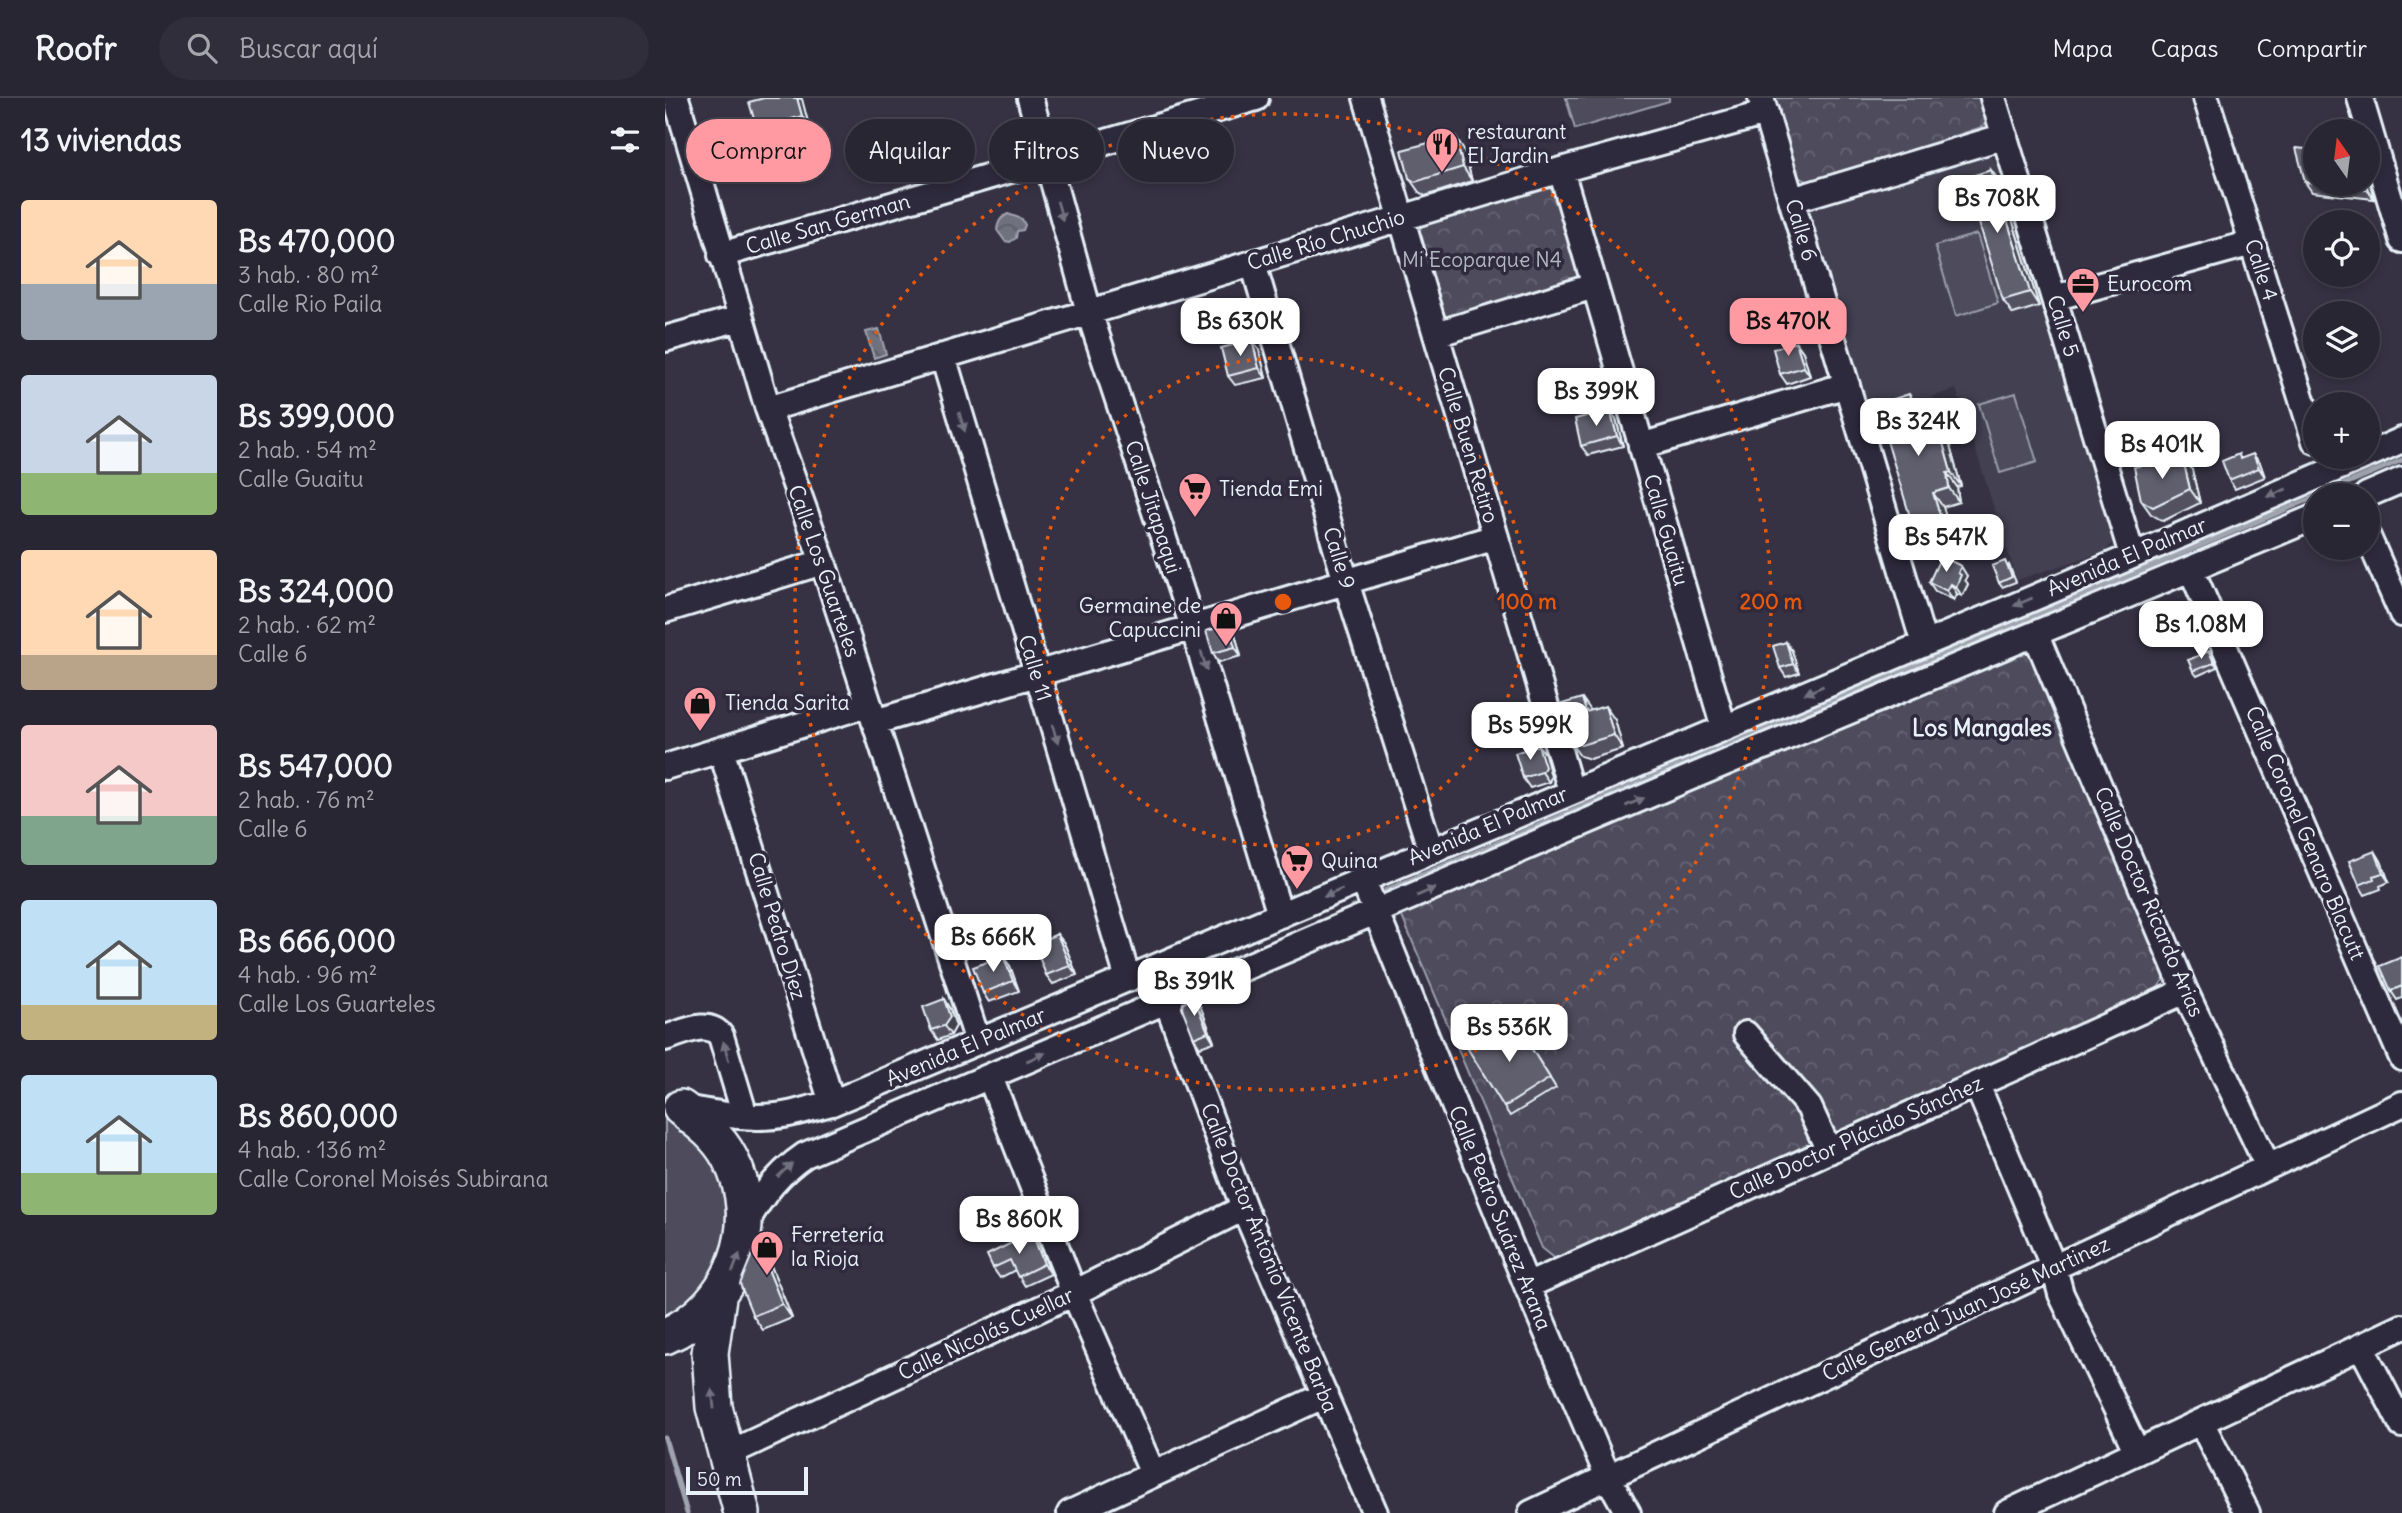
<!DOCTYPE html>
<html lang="es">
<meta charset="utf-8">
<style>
:root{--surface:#282633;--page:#302e3b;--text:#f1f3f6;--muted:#a5a5ac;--line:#44434e;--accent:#ff9aa2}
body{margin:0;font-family:Delius,sans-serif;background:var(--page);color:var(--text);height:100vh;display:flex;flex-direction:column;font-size:26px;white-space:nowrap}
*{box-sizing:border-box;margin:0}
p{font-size:23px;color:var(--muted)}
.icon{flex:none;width:38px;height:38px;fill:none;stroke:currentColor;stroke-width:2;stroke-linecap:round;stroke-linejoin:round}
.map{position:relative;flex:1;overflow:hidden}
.side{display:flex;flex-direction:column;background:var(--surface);width:665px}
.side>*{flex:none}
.guide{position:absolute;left:21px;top:21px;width:665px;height:63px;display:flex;gap:14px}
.needle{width:46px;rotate:346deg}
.fabs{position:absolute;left:1638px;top:21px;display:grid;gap:14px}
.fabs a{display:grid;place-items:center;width:77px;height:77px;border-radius:50%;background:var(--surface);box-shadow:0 4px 10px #0003,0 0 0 2px var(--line);font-size:35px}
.scale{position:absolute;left:21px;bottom:18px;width:122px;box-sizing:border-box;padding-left:7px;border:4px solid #e8f1f8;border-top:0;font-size:19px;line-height:24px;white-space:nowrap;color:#e8f1f8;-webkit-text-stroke:5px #2f2a3d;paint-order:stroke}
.price{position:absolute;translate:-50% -60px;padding:0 16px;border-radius:14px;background:#fff;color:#222;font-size:23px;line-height:46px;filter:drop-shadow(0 2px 4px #0008)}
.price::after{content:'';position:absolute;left:50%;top:42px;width:21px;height:16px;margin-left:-10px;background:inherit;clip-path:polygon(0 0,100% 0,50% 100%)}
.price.current{background:var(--accent);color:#111}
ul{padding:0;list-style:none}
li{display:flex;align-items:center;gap:21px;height:175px;padding:0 21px}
li span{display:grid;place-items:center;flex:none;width:196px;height:140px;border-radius:7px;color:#555}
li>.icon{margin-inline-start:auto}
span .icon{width:84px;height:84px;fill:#fffc;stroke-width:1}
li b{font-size:30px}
h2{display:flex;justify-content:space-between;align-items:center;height:84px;padding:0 21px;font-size:30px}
.chip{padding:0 24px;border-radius:32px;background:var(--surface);box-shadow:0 4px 10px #0003,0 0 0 2px var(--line);font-size:24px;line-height:63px}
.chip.current{background:var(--accent);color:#111}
header{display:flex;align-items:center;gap:42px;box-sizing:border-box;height:98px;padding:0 35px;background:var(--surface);border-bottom:2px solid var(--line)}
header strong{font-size:33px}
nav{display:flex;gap:38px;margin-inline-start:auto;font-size:24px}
.search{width:490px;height:63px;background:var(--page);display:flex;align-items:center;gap:18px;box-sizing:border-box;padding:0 24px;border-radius:38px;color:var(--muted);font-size:26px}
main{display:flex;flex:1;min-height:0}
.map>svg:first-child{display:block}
.built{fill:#433f51}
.grass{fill:#4d4b5c;stroke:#9a9eaa;stroke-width:2}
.forest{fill:url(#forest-crowns);stroke:#9a9eaa;stroke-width:2}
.water{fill:url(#water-waves);stroke:#a0a4af;stroke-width:2}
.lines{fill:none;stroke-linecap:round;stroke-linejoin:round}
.stream{stroke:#a0a4af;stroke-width:5}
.minor-casing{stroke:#e8f1f8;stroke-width:30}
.highway-casing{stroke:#e8f1f8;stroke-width:40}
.minor{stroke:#2f2a3d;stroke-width:24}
.highway{stroke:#2f2a3d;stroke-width:35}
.wall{fill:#53515f;stroke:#e8f1f8;stroke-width:2}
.shaded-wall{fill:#43424d;stroke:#e8f1f8;stroke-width:2}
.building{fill:#605e6e;stroke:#e8f1f8;stroke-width:2}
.oneway{fill:#70707e}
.ring{fill:none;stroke:#e8590c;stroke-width:3.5;stroke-dasharray:3.5 7}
.labels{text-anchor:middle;stroke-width:7;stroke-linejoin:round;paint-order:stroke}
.poi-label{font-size:21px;fill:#e8f1f8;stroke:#2f2a3d;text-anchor:start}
.street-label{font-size:21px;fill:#e8f1f8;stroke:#2f2a3d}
.park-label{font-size:21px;fill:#b2b7c1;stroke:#2f2a3d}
.neighbourhood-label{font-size:23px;font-weight:bold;fill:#e8f1f8;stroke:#2f2a3d}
.centre{fill:#e8590c;stroke:#2f2a3d;stroke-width:3.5}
.ring-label{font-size:21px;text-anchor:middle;font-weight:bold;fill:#e8590c;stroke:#2f2a3d;stroke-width:7;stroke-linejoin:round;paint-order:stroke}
</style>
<header>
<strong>Roofr</strong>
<div class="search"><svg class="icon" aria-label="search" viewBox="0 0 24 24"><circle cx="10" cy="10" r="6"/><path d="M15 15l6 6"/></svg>Buscar aquí</div>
<nav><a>Mapa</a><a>Capas</a><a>Compartir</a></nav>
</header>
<main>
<section class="side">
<h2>13 viviendas<svg class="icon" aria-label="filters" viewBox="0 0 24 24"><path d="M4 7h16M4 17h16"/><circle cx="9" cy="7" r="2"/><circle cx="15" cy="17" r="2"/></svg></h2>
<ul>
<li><span style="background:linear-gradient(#ffd9b3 60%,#9aa5b1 0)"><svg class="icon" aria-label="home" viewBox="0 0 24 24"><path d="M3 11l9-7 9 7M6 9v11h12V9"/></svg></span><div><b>Bs 470,000</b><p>3 hab. · 80 m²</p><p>Calle Rio Paila</p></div></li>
<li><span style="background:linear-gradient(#c9d6e8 70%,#8fb573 0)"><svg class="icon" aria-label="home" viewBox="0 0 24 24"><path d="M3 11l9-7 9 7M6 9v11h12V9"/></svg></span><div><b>Bs 399,000</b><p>2 hab. · 54 m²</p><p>Calle Guaitu</p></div></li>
<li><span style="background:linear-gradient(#ffd9b3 75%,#b9a48a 0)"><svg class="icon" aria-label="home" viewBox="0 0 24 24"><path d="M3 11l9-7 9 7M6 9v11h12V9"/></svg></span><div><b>Bs 324,000</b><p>2 hab. · 62 m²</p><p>Calle 6</p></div></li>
<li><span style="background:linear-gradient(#f6c9c9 65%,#7fa58c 0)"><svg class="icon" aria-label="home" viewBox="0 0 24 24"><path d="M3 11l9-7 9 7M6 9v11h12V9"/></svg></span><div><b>Bs 547,000</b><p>2 hab. · 76 m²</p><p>Calle 6</p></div></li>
<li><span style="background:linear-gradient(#bfe0f5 75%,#c2b280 0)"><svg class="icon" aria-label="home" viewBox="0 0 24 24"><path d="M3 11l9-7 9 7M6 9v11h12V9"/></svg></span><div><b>Bs 666,000</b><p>4 hab. · 96 m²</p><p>Calle Los Guarteles</p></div></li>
<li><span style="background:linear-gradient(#bfe0f5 70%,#8fb573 0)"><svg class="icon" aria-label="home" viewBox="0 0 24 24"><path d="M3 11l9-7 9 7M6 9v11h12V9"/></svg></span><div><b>Bs 860,000</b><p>4 hab. · 136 m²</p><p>Calle Coronel Moisés Subirana</p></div></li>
</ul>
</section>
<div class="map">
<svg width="1737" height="1415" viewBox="0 0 1737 1415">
<defs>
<pattern id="forest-crowns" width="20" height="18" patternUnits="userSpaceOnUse" patternTransform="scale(1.75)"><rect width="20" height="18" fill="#4d4b5c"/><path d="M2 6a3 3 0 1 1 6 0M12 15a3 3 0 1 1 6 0" fill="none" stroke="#676574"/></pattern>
<pattern id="water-waves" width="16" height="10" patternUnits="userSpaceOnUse" patternTransform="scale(1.75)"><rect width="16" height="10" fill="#70717f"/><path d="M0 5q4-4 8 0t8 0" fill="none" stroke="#5b5c64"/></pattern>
</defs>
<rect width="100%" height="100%" fill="#363244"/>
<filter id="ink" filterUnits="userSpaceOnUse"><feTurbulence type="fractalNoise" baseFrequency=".0143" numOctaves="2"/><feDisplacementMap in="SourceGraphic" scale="14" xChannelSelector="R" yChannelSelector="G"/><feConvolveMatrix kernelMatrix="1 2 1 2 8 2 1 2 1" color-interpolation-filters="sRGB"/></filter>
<g filter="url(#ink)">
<path class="built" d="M1323 54 1333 66 1452 439 1441 453 1352 482 1291 291 1205 319 1141 120 1144 108Z"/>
<path class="grass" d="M901 0H1004V3L910 31Z
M1312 136 1333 205 1291 218 1270 148Z
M1351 295 1372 364 1335 375 1314 306Z
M0 1016 36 1041 61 1085 62 1132 44 1180 29 1202 0 1222Z"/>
<path class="forest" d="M1106 0H1321L1323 22 1317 29 1147 85 1130 78Z
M883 89 893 97 920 185 780 228 752 135 760 124Z
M1364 546 1498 865 1499 881 1489 895 893 1163 877 1150 735 814Z"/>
<path class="water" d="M343 116 357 121 360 127 358 132 352 133 351 140 345 144 340 143 332 132C333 124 335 120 343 116Z
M214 231 221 256 209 260 201 234Z"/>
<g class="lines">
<path class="stream" d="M1654 397 1737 362
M721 792 1650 399
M0 1340 22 1415"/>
<defs>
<path id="minor" d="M11 0 103 311 158 464 313 944
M365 0 424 214 528 529 615 817
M701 0 906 693
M1096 0 1259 546
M1328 0 1467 457
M1541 0 1650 343
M1695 0 1737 142
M896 72 1059 630
M1127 102 1340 38
M56 157 591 0
M588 165 681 484 766 753
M1389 200 1587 145
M771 236 929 188
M0 241 75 220
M278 258 463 881
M103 311 896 72 1101 15
M976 348 1182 287
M1703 357 1737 342
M1702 397 1737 382
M1703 439 1737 516
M1526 471 1737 960
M0 512 158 464
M1371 537 1520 893 1603 1069
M210 624 831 439
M56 652 167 1005
M0 669 204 606
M698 782 862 1188 943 1379 963 1415
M502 904 579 1110 710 1415
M1081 936 1144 1009 1164 1053
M0 940C18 935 43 920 56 938L80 1018
M325 979 409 1195 488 1376
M1312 987 1389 1170 1396 1196 1472 1354
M18 1010C53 1016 89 1023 124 1016 138 1013 153 1008 167 1005L1409 483 1698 359
M80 1127C95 1099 113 1075 140 1057L1031 677 1650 419
M862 1188 1520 893
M1696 1248 1737 1327
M1536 1324 1582 1415
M60 1357 409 1195 579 1110
M405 1415 660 1297
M866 1415 1737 1006
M1342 1415 1737 1229"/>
<path id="highway" d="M53 1199 45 1255 49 1309 77 1415
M0 1238C68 1209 101 1125 64 1059 53 1038 34 1024 16 1010"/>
</defs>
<use href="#minor" class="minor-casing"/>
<use href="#highway" class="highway-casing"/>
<use href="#minor" class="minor"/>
<use href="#highway" class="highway"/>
</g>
<path class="wall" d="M99 0H136L144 28 98 41 92 31Z
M790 38 799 52 807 83 760 98 754 94 744 80Z
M1326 72 1336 86 1374 208 1348 216 1338 202Z
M1703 79 1709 101 1647 94 1640 84 1703 86Z
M1131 244 1138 254 1145 278 1122 286 1115 276Z
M594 252 601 280 570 287 563 278Z
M1251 307 1276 316 1296 388 1292 389 1294 404 1278 409 1288 441 1260 449 1250 435 1225 320Z
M951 321 958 348 923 357 916 348Z
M1517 358 1527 372 1535 405 1498 423 1486 416 1476 402Z
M1576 360 1595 365 1600 379 1570 391 1564 382Z
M1344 467 1351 484 1337 489 1334 485Z
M1302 478 1300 482 1303 486 1297 498 1292 496 1289 502 1270 493 1264 484Z
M570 536 576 558 554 564 548 555Z
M1121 544 1127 553 1134 575 1121 579 1115 570Z
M1547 558 1552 569 1532 578 1528 573Z
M926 613 950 622 958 651 925 661 915 658 905 644Z
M873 647 880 656 886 679 884 684 865 690 858 680Z
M1710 753 1716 763 1724 784 1715 788 1716 791 1700 797 1694 787Z
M392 836 399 845 412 877 388 886 381 877Z
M1737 859V900L1732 902 1726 893Z
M345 868 354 893 324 904 318 895Z
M536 910 549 944 535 949 529 940Z
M285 911 291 928 286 937 273 942 266 932Z
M849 923 891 990 845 1018 839 1009Z
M92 1144 102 1158 127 1220 98 1232 88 1218Z
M373 1144 386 1176 360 1188 350 1172 335 1180 328 1170Z"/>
<path class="shaded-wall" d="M132 0 137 1 144 28 137 18Z
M790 38 799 52 807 83 798 69Z
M1326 72 1336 86 1374 208 1365 194Z
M1703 79 1709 101 1703 92 1701 86H1703Z
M587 242 594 252 601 280 594 270Z
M1131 244 1138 254 1145 278 1139 269Z
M1244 296 1254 310 1247 308Z
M1266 302 1276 316 1296 388 1286 374Z
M945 312 951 321 958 348 952 338Z
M1588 356 1595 365 1600 379 1594 370Z
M1517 358 1527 372 1535 405 1525 391Z
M1282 375 1292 389 1294 404 1284 390Z
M1268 395 1278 409 1288 441 1278 427Z
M1296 468 1302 478 1300 482 1303 486 1297 498 1291 489 1293 475Z
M1286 486 1292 496 1289 502 1282 493Z
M563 527 570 536 576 558 570 549Z
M1121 544 1127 553 1134 575 1128 566Z
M917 600 927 614H921Z
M940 608 950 622 958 651 949 637Z
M873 647 880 656 886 679 884 684 877 674Z
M1710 753 1716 763 1724 784 1718 775Z
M392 836 399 845 412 877 405 868Z
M338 858 345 868 354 893 348 883Z
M529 900 536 910 549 944 543 934Z
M279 901 285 911 291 928 286 937 279 928Z
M367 1135 373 1144 386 1176 379 1166Z
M92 1144 102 1158 127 1220 117 1206Z"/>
<path class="building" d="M99 0H132L137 18 92 31 84 4Z
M790 38 798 69 750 84 744 80 737 52Z
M1631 50 1650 52V86L1640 84Z
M1326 72 1365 194 1338 202 1300 80Z
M1652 86H1701L1703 92Z
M587 242 594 270 563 278 556 250Z
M1131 244 1139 269 1115 276 1108 251Z
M1244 296 1247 308 1266 302 1286 374 1282 375 1284 390 1268 395 1278 427 1250 435 1216 323 1225 320 1220 304Z
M945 312 952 338 916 348 910 321Z
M1574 356 1575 361 1588 356 1594 370 1564 382 1557 363Z
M1517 358 1525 391 1488 409 1476 402 1469 369Z
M1276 458 1296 468 1293 475 1296 477 1291 489 1286 486 1282 493 1264 484Z
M1340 463 1347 479 1334 485 1327 468Z
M563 527 570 549 548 555 541 533Z
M1121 544 1128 566 1115 570 1108 548Z
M1544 553 1549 565 1528 573 1523 562Z
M917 600 921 614 940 608 949 637 916 647 905 644 894 607Z
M873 647 880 669 877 674 858 680 850 655Z
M1710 753 1718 775 1708 778 1709 781 1694 787 1684 763Z
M392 836 405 868 381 877 369 846Z
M338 858 348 883 318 895 308 869Z
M1737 859V888L1726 893 1715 868Z
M529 900 543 934 529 940 517 910 518 905Z
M279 901 285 919 279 928 266 932 258 909Z
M849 923 885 980 839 1009 803 951Z
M367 1135 379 1166 353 1179 345 1162 328 1170 322 1157Z
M92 1144 117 1206 88 1218 75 1186Z"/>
<defs><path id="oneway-solid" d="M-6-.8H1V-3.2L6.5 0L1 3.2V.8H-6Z" transform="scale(1.75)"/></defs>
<g class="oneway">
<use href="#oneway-solid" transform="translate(395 113) rotate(74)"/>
<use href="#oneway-solid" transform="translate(297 324) rotate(73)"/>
<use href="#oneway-solid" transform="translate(1612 395) rotate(157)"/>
<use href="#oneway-solid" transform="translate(1358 504) rotate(157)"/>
<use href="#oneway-solid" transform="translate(539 563) rotate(73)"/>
<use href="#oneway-solid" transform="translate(1149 592) rotate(157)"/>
<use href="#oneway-solid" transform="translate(390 636) rotate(73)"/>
<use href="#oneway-solid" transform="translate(970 704) rotate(-23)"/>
<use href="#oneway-solid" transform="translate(761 794) rotate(-23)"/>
<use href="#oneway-solid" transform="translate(668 795) rotate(157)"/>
<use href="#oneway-solid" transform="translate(61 953) rotate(-106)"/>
<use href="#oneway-solid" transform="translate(371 959) rotate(-23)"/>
<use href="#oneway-solid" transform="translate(120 1072) rotate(-43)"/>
<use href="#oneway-solid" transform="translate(71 1165) rotate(-69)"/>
<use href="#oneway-solid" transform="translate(48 1301) rotate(-96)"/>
</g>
</g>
<g class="ring">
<circle cx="618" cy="504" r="244"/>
<circle cx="618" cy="504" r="488"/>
</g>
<defs>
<symbol id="restaurant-pin" viewBox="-11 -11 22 30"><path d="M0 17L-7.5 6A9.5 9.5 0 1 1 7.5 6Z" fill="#ff9aa2" stroke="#2f2a3d"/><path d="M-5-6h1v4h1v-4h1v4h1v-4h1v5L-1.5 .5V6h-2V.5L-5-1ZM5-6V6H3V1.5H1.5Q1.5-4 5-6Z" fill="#111"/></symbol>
<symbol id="office-pin" viewBox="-11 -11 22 30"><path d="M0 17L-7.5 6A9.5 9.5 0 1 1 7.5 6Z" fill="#ff9aa2" stroke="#2f2a3d"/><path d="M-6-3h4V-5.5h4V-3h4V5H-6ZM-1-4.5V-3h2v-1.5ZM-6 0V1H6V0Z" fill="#111"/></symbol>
<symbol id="supermarket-pin" viewBox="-11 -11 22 30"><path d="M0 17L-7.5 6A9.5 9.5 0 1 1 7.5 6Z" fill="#ff9aa2" stroke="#2f2a3d"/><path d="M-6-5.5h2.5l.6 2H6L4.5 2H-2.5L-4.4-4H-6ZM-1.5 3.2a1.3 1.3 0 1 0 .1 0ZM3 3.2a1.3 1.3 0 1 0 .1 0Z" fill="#111"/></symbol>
<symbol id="shop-pin" viewBox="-11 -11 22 30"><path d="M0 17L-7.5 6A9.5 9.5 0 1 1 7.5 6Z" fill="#ff9aa2" stroke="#2f2a3d"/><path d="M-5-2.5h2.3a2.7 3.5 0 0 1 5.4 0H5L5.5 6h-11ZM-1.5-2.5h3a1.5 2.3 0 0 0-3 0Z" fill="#111"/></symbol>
</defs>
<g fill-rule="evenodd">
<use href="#restaurant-pin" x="758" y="27" width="38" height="52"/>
<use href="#office-pin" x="1399" y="167" width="38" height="52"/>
<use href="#supermarket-pin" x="511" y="372" width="38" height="52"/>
<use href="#shop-pin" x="542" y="501" width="38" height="52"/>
<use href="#shop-pin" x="16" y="586" width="38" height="52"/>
<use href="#supermarket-pin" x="613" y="744" width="38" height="52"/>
<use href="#shop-pin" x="83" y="1130" width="38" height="52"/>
</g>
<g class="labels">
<g class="poi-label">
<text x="802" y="41">restaurant<tspan x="802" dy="24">El Jardin</tspan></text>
<text x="1442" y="193">Eurocom</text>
<text x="554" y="398">Tienda Emi</text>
<text x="536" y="515" text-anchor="end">Germaine de<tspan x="536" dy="24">Capuccini</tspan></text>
<text x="60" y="612">Tienda Sarita</text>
<text x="656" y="770">Quina</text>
<text x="126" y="1144">Ferretería<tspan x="126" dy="24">la Rioja</tspan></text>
</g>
<g class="street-label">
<text transform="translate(163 126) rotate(-16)" y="7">Calle San German</text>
<text transform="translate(1136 132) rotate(73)" y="7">Calle 6</text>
<text transform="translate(661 142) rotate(-17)" y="7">Calle Río Chuchio</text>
<text transform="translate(1596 172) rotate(72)" y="7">Calle 4</text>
<text transform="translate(1398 228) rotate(73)" y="7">Calle 5</text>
<text transform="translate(803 347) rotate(73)" y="7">Calle Buen Retiro</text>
<text transform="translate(488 409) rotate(72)" y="7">Calle Jitapaqui</text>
<text transform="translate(1001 432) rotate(74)" y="7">Calle Guaitu</text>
<text transform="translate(1462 459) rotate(-23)" y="7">Avenida El Palmar</text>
<text transform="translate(674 460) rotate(73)" y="7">Calle 9</text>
<text transform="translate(159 473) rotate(71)" y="7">Calle Los Guarteles</text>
<text transform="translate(370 570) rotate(73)" y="7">Calle 11</text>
<text transform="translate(823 728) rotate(-23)" y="7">Avenida El Palmar</text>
<text transform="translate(1640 735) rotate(67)" y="7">Calle Coronel Genaro Blacutt</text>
<text transform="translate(1484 804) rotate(67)" y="7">Calle Doctor Ricardo Arias</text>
<text transform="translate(112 828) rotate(73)" y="7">Calle Pedro Díez</text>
<text transform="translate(301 949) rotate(-23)" y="7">Avenida El Palmar</text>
<text transform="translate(1191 1040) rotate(-24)" y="7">Calle Doctor Plácido Sánchez</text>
<text transform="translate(835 1120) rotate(68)" y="7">Calle Pedro Suárez Arana</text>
<text transform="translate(604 1160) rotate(68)" y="7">Calle Doctor Antonio Vicente Barba</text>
<text transform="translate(1301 1211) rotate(-25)" y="7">Calle General Juan José Martinez</text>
<text transform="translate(321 1236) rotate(-25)" y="7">Calle Nicolás Cuellar</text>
</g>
<g class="park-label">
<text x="817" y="169">Mi Ecoparque N4</text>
</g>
<g class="neighbourhood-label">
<text x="1317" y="638">Los Mangales</text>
</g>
</g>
<circle cx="618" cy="504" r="10" class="centre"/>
<g class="ring-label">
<text x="862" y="511">100 m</text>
<text x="1106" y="511">200 m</text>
</g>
</svg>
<div class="fabs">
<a><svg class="needle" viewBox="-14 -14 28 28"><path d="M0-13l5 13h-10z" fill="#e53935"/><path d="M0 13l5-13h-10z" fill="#a5a5ac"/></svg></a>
<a><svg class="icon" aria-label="locate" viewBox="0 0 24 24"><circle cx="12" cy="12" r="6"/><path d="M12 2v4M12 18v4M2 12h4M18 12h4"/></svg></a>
<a><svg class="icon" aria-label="layers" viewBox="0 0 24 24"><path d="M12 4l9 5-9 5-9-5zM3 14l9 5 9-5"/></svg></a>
<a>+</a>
<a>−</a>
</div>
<div class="scale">50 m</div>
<b class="price" style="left:1332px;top:137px">Bs 708K</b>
<b class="price" style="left:575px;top:260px">Bs 630K</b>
<b class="price current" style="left:1123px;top:260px">Bs 470K</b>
<b class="price" style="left:931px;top:330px">Bs 399K</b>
<b class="price" style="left:1253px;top:360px">Bs 324K</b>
<b class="price" style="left:1497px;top:383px">Bs 401K</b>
<b class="price" style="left:1281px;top:476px">Bs 547K</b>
<b class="price" style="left:1536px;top:563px">Bs 1.08M</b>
<b class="price" style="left:865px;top:664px">Bs 599K</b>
<b class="price" style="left:328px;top:876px">Bs 666K</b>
<b class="price" style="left:529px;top:920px">Bs 391K</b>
<b class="price" style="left:844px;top:966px">Bs 536K</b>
<b class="price" style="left:354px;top:1158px">Bs 860K</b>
<div class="guide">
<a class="chip current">Comprar</a>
<a class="chip">Alquilar</a>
<a class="chip">Filtros</a>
<a class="chip">Nuevo</a>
</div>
</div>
</main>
